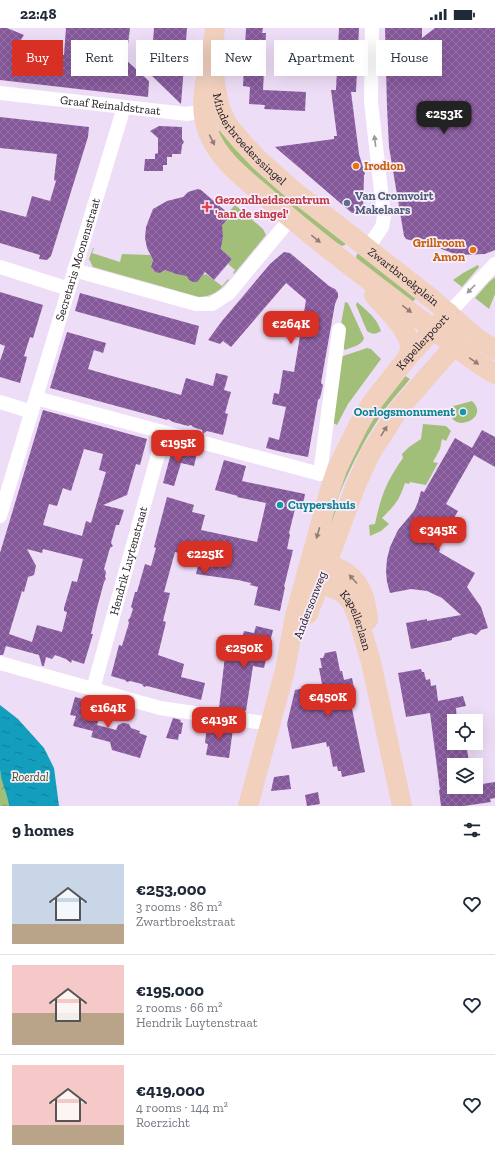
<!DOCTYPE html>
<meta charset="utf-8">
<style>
:root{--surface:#fff;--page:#f2f2f3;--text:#1f2937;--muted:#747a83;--line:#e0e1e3;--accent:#d93025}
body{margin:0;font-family:"Zilla Slab",serif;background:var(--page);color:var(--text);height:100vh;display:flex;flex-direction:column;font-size:15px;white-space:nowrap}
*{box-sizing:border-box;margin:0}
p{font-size:13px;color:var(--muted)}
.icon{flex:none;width:22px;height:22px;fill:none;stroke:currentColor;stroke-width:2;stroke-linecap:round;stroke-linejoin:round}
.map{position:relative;height:778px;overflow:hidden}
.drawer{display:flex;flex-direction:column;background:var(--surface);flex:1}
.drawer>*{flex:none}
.guide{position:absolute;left:12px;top:12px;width:471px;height:36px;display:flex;gap:8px}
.buttons{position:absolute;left:447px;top:686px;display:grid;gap:8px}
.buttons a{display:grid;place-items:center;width:36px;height:36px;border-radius:0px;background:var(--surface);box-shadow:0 4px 16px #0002;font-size:20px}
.price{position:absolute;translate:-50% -34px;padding:0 9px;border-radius:8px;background:var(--accent);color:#fff;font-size:13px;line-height:26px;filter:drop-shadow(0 1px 2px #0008)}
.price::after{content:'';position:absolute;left:50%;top:24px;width:12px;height:9px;margin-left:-6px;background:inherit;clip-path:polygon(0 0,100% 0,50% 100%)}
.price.selected{background:#222;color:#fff}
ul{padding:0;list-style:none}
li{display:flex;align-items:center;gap:12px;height:100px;padding:0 12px}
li+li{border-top:1px solid var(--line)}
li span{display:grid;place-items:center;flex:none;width:112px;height:80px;border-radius:0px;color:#555}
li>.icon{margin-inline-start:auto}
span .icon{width:48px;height:48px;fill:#fffc;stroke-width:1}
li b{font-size:17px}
h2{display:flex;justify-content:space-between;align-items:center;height:48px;padding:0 12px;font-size:17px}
.chip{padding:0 14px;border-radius:0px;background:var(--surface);box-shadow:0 4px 16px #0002;font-size:14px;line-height:36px}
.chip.selected{background:var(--accent);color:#fff}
.status{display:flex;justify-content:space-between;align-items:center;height:28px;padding:0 20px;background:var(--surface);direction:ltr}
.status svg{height:11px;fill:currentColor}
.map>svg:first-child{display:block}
.grass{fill:#a2bf7a}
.park{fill:url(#park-crowns)}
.water{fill:url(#water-ripples)}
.building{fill:url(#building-cross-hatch);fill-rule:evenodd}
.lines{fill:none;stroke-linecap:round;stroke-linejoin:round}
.street{stroke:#fff;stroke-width:14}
.secondary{stroke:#f1d0be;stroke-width:20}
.oneway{fill:#927e78}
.oneway2{fill:#9a989c}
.food-dot{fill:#e8710a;stroke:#f8edfd;stroke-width:1.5}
.service-dot{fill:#5c6f8a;stroke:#f8edfd;stroke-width:1.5}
.health-dot{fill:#e0444e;stroke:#f8edfd;stroke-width:1.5}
.culture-dot{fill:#0f9aa8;stroke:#f8edfd;stroke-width:1.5}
.labels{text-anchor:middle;stroke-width:3.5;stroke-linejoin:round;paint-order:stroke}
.street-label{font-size:12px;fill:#1f1922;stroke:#f8edfd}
.food-label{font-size:12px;font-weight:bold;fill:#c56008;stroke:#f8edfd;text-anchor:start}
.service-label{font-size:12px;font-weight:bold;fill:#4e5e75;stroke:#f8edfd;text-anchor:start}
.health-label{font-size:12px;font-weight:bold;fill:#be3a42;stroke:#f8edfd;text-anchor:start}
.culture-label{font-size:12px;font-weight:bold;fill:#0d838f;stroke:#f8edfd;text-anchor:end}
.park-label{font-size:12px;font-style:italic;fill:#3d5319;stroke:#f8edfd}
</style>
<div class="status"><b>22:48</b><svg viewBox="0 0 49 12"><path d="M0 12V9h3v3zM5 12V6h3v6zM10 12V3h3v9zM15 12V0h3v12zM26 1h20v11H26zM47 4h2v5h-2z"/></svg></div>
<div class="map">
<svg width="495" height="778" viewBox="0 0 495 778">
<defs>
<pattern id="park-crowns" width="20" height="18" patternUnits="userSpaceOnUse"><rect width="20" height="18" fill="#a2bf7a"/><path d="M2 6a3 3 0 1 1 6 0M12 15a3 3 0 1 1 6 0" fill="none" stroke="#839a64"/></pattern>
<pattern id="water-ripples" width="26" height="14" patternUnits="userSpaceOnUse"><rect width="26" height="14" fill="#139ebd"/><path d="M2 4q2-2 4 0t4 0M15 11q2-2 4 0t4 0" fill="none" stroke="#118099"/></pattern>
<pattern id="building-cross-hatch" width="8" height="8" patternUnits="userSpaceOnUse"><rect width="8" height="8" fill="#85579b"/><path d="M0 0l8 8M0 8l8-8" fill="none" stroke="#9675a5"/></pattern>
</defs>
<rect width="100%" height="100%" fill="#eeddf7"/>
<path class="grass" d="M221 102 346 215 345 217 342 218 333 213 248 145 215 104Z
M228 171 263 201 266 207 234 246 233 245 235 242 228 236 232 231 221 221 223 208 221 195 227 193 229 189 228 185 234 178 227 172Z
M94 220 92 225 120 234 122 226 150 227 153 232C151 236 151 240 154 243L160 245 165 242 176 246 188 247 189 252C196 256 199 250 204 246L205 247 206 246 222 258 228 251 229 252C219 263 214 268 199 269L93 239 89 231 93 220Z
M360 224 421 266 411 275 357 232 356 230 357 226Z
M478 237 479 239 462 259 453 252 463 245Z
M495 249V266L489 281 475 270 489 254Z
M345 274 348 275 364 310C362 318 351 319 345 322 336 312 343 287 345 274Z
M357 274C367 283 377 290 381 303 376 306 373 307 367 303L356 277Z
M367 320 371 321 381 331 348 376 337 397 329 393 340 329Z
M402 346 410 351C403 360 395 368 388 377 368 405 352 435 339 467 338 471 336 475 336 479 335 488 339 486 335 497L327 495 351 424Z
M472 373C492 392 447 408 450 379Z
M423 396 446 398 451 403 446 413 442 411 440 421 433 434 438 435 426 457 410 454 409 456 405 455C399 473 395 477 382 490L389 496 381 503 370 508 369 497 375 496C381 468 386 454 403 430L402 426 409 419 421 411Z"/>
<path class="park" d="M0 744 6 764 8 768 9 778H0Z"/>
<path class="water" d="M0 677 18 691 44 720 54 740 59 778H9C8 766 1 755 0 742 0 721 0 699 0 677Z"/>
<path class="building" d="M0 0H7L24 7 17 18 39 20V24L64 27 66 0H130L126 32 149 53 148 69 0 52Z
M154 0H187L181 76 152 48 153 37H156L158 13H153Z
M246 0H263L262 5H266L263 62 306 64 305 83 264 81 265 77 249 76 250 59 243 58Z
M339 0H359L356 64H351L359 126 365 146 364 147 363 182 359 185H352L275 119 334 111V108H337L331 62H336Z
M385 0H422V10L435 0H495V222L485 226 458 227 433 218 406 211 404 208 389 119 387 79Z
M0 89 89 99 88 109 51 228 47 232 39 231 40 227 0 215V182L26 189 32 168 50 173 56 153 54 152 57 126 0 120Z
M159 98 182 99V111L184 114 182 117 181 126H172V129H167V137H163V143H144L145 131H155V126L158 125V110L150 103Z
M198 161 201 162 229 186V190L222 197 223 208 221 221 232 231 214 252 205 244 197 254H193L189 252 187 248 176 246 165 242 160 245 155 244 151 239 153 232 147 220 145 210 146 199 153 181 167 173 183 169 188 164Z
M284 224 290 225 329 258 335 261 338 265V269L335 276 322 349 321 355 323 357 321 366 320 370 318 372 308 429 282 424 266 420 269 409 279 412 286 379 272 376 274 365 279 366 283 342 294 344 306 272 286 255 231 319 223 313 220 316 208 312 222 293 270 236Z
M0 264 43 277 33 310 30 309 24 328 27 329 20 355 0 349V333L5 318 0 316Z
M80 265 199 298 195 317 75 283Z
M67 304 106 315 103 325 94 322 88 341 112 348 181 367 186 350 213 358 216 345 228 348 224 362 231 364 225 385 228 386 223 407 207 403 203 406 202 402 193 399 191 397 188 398 173 394 168 391 167 392 157 389 50 360Z
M43 382 147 411 140 437 136 436 127 467 103 477 124 482 119 497H116L111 515 113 518 110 520 104 541 106 544 105 549 106 551 104 554 97 580 91 606H93L84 636 72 632 71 635 66 631 55 627 52 631 46 629 44 638H42L39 627 6 618 3 627H0V525ZM84 421 103 426 99 442 106 444 91 495 86 493 82 508 43 497 49 476 57 478 63 460 71 463ZM27 521 42 525 43 521 83 531 77 554 72 553 64 580V583L67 584 62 604 37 597 32 614 9 606 22 563 24 564 28 549 34 547 36 538Z
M482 402 495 409V439L474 427 446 476 458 483 437 519 440 521 439 524 475 545 467 559 481 579 488 600 481 602 476 607 471 605 452 610V612L411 621 406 595 427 591V593L461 587 442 570 427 563 411 561 390 565 387 554 386 543 387 531 390 519 398 502 414 483 418 474 421 463 424 464 455 410 472 420Z
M173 418 197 425 194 438 181 435 174 458 163 455Z
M224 432 246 438 242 453 305 466 302 482 295 481 289 505 290 507 287 521 293 522 284 559H285L280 583 254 577 258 559 250 557 251 555 238 552 196 546 200 530 175 524 164 564 170 565 163 593 166 594 158 627 184 636 181 649 205 655 201 672 147 658 144 659 142 656 130 653 127 654 125 652 111 648 119 617 122 618 129 595 128 592 130 590 133 581 131 579 135 564H137L145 536 151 538 156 520 154 519 167 469 194 477 192 484 205 487 201 502 257 514 266 475 237 469 238 468 215 462Z
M256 598 273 602 264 640 253 638 246 683 219 680 225 628 236 631 244 603 254 605Z
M336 623 340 643H342L344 652 352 650 356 670 350 671 365 744 342 749 341 743H338L337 738 333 739 329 718 327 719 326 714 292 721 287 696 295 662 322 656 319 640H322L320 630H323L325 625Z
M421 641 422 644H424L426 652 430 651 431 658 436 657 438 673 463 668 466 678 456 680 457 693H454V715H466L469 734 457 735 458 737H454V759H476V757L495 754V770L490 771 491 774 464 778H441L439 762H440L430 685 406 689 398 645Z
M75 669 103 676 97 697 116 702 118 697 123 695 129 696 131 700 140 703 139 705 147 708 140 730 112 722 110 714 91 709 93 703 73 698 76 688 70 687Z
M173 690 181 692 180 694 183 695 181 706H179L178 712 166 710Z
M207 697 229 698 228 701H233L229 730 206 727 208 716 205 715Z
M289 747 291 761 271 763 274 749Z
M318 764 320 776 307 778 305 767Z"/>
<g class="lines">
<g class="street">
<path id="s1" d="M0 65 187 86 212 82"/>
<path d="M367 221 382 199 384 189 371 74 372 0"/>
<path d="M0 239 69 261"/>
<path d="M74 242 196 276H212L229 265 291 190"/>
<path d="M449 285 495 236"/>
<path d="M36 370 320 446 337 441"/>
<path d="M0 374 32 384"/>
<path d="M320 446 339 302"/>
<path id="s2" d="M0 488 124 79"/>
<path d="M0 635 160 680 271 696"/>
<path id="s3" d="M93 661 164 405"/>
</g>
<g class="secondary">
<path d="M215 0C212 34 195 71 208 104 219 133 245 151 268 171 314 211 363 248 412 285 440 306 465 329 495 346"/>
<path id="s4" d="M214 43 215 56 218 71 220 80 227 96 243 115 260 133 294 163 432 271 478 311 495 322"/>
<path d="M374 267C385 280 408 300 410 318 410 322 409 326 407 330"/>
<path d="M313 538C317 537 322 535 326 535 329 535 334 538 338 540 360 550 366 569 368 592"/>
<path id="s5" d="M312 544 319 555 338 562 344 566 352 575 358 590 371 634 402 778"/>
<path d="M308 586 356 457 370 426 399 381 454 318 456 305"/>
<path id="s6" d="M248 778 285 642 295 588 329 465 337 441 345 424 358 398 371 376 407 330 449 285"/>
</g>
</g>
<defs><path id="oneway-solid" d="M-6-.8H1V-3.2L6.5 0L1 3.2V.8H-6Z"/></defs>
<g class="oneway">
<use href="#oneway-solid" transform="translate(212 112) rotate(63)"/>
<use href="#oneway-solid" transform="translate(316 211) rotate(39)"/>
<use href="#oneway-solid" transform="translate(407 281) rotate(37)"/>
<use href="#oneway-solid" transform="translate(474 333) rotate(34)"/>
<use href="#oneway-solid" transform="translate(384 403) rotate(-58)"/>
<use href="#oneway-solid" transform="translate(318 505) rotate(106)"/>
<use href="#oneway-solid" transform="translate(353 551) rotate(-132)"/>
</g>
<g class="oneway2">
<use href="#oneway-solid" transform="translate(375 113) rotate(-97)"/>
<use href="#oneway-solid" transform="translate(471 261) rotate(134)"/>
</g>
<g class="food-dot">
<circle cx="356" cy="138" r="4"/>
<circle cx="473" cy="222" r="4"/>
</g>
<circle class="service-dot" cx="347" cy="175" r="4"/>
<path class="health-dot" d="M205 173h4v4h4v4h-4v4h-4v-4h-4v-4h4z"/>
<g class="culture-dot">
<circle cx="463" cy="384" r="4"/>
<circle cx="280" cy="477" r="4"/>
</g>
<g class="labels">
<g class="street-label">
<text dy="4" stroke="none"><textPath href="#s1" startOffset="111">Graaf Reinaldstraat</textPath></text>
<text dy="4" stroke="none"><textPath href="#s4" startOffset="80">Minderbroederssingel</textPath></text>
<text dy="4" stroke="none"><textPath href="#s2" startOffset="268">Secretaris Moonenstraat</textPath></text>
<text dy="4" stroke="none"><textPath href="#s4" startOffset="289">Zwartbroekplein</textPath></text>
<text dy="4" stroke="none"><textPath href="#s6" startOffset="503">Kapellerpoort</textPath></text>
<text dy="4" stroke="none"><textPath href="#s3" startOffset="133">Hendrik Luytenstraat</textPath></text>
<text transform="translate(310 577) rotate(-69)" y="4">Andersonweg</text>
<text dy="4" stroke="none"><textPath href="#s5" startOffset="70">Kapellerlaan</textPath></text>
</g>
<g class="food-label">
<text x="364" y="142">Irodion</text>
<text x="465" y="219" text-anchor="end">Grillroom<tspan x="465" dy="14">Amon</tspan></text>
</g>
<g class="service-label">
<text x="355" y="172">Van Cromvoirt<tspan x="355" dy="14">Makelaars</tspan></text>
</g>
<g class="health-label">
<text x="215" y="176">Gezondheidscentrum<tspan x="215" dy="14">'aan de singel'</tspan></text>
</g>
<g class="culture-label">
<text x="455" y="388">Oorlogsmonument</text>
<text x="288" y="481" text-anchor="start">Cuypershuis</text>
</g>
<g class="park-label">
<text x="30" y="753">Roerdal</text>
</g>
</g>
</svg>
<div class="buttons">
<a><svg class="icon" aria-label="locate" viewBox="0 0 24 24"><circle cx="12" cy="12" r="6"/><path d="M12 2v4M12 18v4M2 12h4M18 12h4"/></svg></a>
<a><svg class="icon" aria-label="layers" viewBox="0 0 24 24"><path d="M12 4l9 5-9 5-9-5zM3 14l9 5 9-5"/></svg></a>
</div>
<b class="price selected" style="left:444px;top:107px">€253K</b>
<b class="price" style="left:291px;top:317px">€264K</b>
<b class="price" style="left:178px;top:436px">€195K</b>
<b class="price" style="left:438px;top:523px">€345K</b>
<b class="price" style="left:205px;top:547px">€225K</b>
<b class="price" style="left:244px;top:641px">€250K</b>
<b class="price" style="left:328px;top:690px">€450K</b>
<b class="price" style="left:108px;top:701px">€164K</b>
<b class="price" style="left:219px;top:713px">€419K</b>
<div class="guide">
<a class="chip selected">Buy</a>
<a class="chip">Rent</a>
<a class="chip">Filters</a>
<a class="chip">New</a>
<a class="chip">Apartment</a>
<a class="chip">House</a>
</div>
</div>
<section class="drawer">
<h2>9 homes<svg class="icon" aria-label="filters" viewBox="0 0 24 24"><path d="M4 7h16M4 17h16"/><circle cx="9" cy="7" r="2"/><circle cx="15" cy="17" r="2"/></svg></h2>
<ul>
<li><span style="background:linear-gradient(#c9d6e8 75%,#b9a48a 0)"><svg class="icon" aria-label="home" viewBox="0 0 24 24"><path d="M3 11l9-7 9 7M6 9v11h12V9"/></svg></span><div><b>€253,000</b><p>3 rooms · 86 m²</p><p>Zwartbroekstraat</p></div><svg class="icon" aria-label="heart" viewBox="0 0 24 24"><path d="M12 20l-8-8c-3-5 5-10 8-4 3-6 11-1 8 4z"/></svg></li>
<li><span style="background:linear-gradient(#f6c9c9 60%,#b9a48a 0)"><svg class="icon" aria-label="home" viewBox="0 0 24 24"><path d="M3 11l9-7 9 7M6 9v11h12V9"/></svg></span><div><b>€195,000</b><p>2 rooms · 66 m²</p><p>Hendrik Luytenstraat</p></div><svg class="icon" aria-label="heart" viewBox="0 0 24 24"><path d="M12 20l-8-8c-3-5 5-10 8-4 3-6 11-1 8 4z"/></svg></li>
<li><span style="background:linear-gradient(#f6c9c9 75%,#b9a48a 0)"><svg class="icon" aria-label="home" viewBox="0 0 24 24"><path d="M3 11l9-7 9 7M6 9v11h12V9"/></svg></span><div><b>€419,000</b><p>4 rooms · 144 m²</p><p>Roerzicht</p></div><svg class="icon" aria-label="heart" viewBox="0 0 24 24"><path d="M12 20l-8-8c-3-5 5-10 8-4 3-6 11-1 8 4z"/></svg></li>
</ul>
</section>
